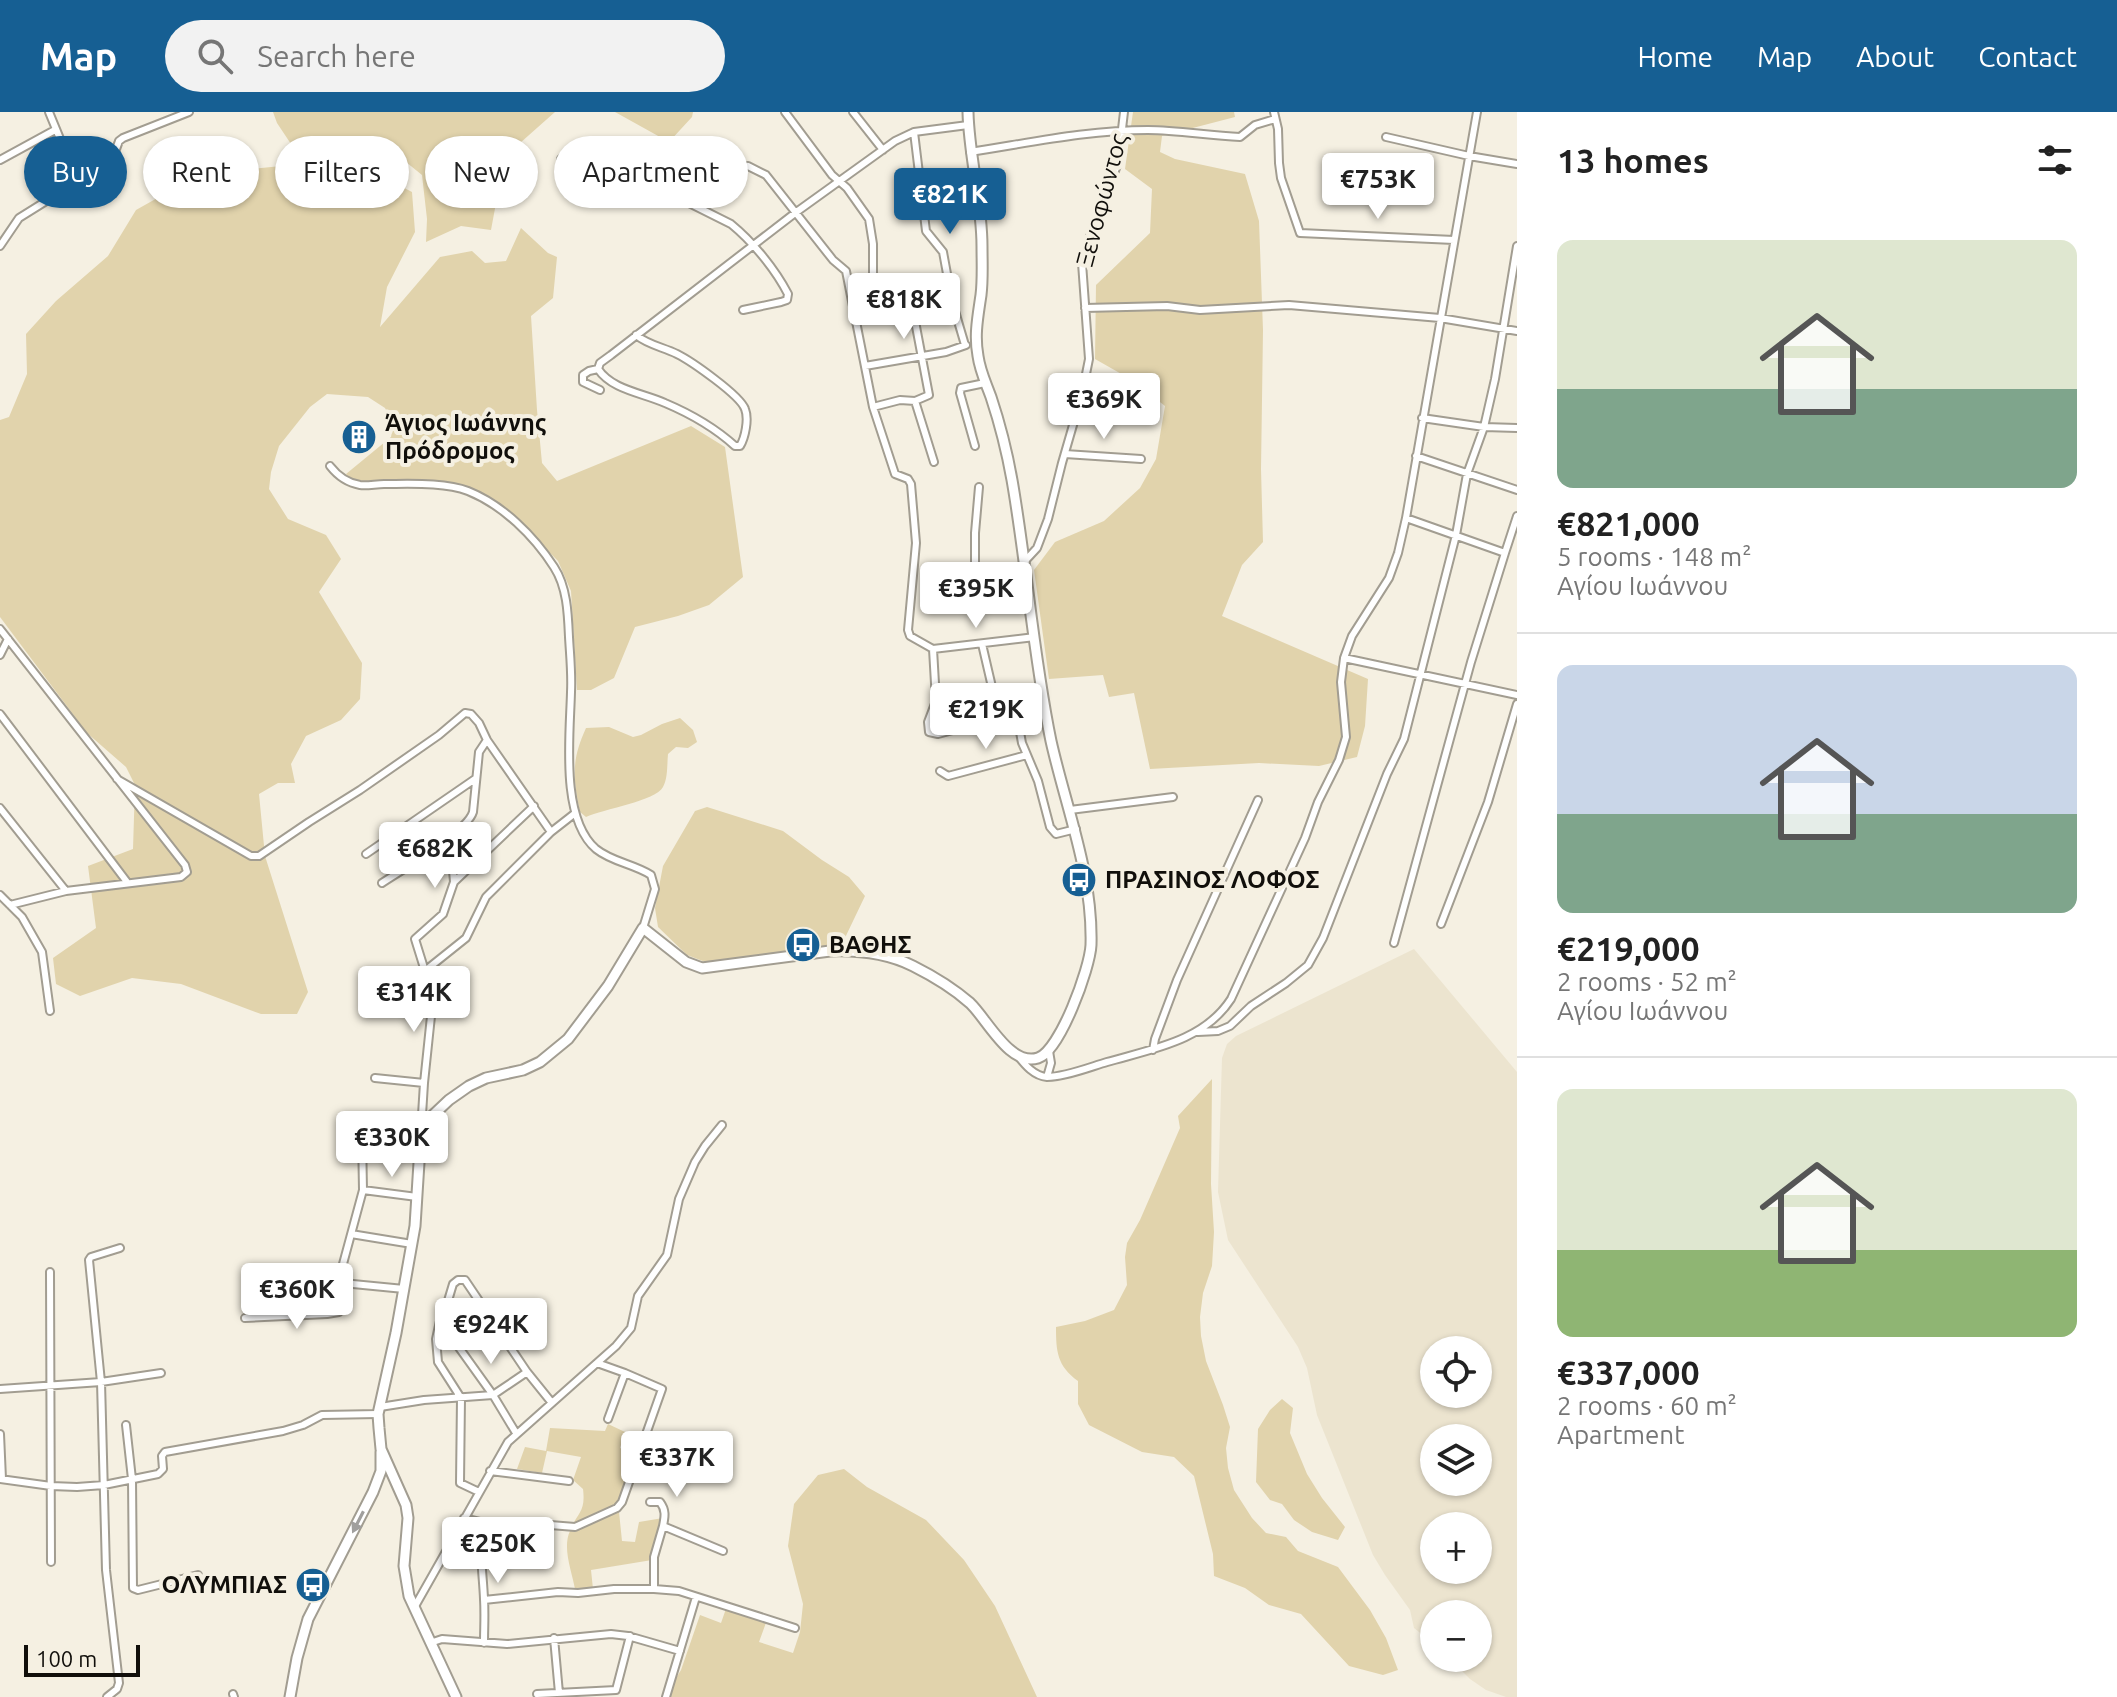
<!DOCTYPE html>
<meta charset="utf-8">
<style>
:root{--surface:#fff;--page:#f2f2f2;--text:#222;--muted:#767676;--line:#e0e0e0;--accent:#165f93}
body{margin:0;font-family:Ubuntu,sans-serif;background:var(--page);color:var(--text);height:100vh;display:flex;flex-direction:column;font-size:30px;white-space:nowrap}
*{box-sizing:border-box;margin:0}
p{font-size:26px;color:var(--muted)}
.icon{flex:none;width:44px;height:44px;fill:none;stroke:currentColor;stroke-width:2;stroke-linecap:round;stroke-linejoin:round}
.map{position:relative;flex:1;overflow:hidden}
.sheet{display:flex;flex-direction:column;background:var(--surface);width:600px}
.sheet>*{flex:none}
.top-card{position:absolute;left:24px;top:24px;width:760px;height:72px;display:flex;gap:16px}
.tools{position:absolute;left:1420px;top:1224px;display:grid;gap:16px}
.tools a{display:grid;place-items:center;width:72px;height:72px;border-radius:50%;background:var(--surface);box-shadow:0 2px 6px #0004;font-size:40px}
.scale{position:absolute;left:24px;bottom:20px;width:116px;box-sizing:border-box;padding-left:8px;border:4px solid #110f0b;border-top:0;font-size:22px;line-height:28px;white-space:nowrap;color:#110f0b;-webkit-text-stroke:6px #f5f0e2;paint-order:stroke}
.price{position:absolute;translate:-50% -68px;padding:0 18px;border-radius:8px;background:#fff;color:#222;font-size:26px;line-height:52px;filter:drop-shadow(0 2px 4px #0008)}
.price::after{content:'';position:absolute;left:50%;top:48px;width:24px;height:18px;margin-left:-12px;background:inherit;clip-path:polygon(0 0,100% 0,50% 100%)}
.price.selected{background:var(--accent);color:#fff}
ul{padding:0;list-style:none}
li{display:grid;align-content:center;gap:16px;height:424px;padding:0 40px}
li+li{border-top:2px solid var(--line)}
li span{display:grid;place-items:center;height:248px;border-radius:16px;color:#555}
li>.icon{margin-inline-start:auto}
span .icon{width:144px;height:144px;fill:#fffc;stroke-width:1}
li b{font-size:34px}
h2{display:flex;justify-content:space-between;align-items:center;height:96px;padding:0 40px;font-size:34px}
.pill{padding:0 28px;border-radius:36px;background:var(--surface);box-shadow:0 2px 6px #0004;font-size:28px;line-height:72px}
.pill.selected{background:var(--accent);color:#fff}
header{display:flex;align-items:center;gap:48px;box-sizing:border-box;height:112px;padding:0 40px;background:var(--accent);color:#fff}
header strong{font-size:38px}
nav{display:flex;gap:44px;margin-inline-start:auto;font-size:28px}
.search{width:560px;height:72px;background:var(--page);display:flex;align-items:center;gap:20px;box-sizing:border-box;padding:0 28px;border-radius:44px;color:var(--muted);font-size:30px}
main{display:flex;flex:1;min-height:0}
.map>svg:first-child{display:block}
.built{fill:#ece4cf;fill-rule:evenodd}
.green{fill:#e1d3ac}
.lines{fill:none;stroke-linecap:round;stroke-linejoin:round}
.street-casing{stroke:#a29d91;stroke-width:10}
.secondary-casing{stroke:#a29d91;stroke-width:13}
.street{stroke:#fff;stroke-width:6}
.secondary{stroke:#fff;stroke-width:9}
.oneway{fill:#a09f9d}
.labels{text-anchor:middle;stroke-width:8;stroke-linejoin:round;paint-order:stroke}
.street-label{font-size:24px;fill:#110f0b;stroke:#f5f0e2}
.poi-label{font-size:24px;font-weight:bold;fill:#110f0b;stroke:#f5f0e2;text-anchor:start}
</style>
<header>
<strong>Map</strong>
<div class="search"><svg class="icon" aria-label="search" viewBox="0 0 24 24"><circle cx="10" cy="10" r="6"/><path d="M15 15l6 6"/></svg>Search here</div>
<nav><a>Home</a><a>Map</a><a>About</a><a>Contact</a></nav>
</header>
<main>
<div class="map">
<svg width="1517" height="1585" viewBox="0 0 1517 1585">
<rect width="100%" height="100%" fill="#f5f0e2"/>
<path class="built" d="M1414 837 1517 960V1585H1506L1486 1578 1470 1567 1449 1546H1478V1502H1434V1532L1414 1516 1410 1498 1385 1463 1373 1443 1317 1303 1307 1256 1298 1235 1228 1128 1218 1080 1222 946 1227 932 1236 924ZM1434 1238H1478V1282H1434ZM1434 1326H1478V1370H1434ZM1434 1414H1478V1458H1434Z"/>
<path class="green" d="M273 0H555L511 39 463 53 499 75 491 118 461 114 426 130 427 107 422 63 401 46 297 41 277 11Z
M615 0H693L692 5 669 30Z
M1133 0H1234L1235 5 1162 24 1160 40 1175 47 1245 62 1259 109 1263 218 1261 357 1263 430 1242 453 1222 504 1368 567 1365 614 1357 645 1319 654 1259 651 1150 657 1134 581 1109 585 1103 563 1049 567 1034 458 1055 430 1104 409 1140 376 1156 347 1165 294 1132 268 1095 247 1096 173 1150 121 1152 77 1125 57Z
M281 54 379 63 412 80 415 120 387 175 380 215 440 145 472 139 485 151 506 149 521 116 548 141 557 145 553 186 531 204 537 298 542 351 557 369 691 314 725 335 743 465 709 493 678 504 635 515 614 566 591 578H577L571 479 558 449 524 415 492 390 455 373 421 370H352L346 362 391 325 393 314 385 296 368 285 327 282 310 295 279 334 271 360 269 377 288 407 326 423 341 447 319 480 362 551 360 587 341 608 306 624 291 652 295 671H278L259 682 265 744 308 880 297 902H261L181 872 132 866 80 884 56 872 53 846 96 816 88 754 133 737 135 673 126 655 87 621 0 505V308L9 305 27 262 26 222 56 189 108 144 136 98 200 62Z
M680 606 693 618 697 630 688 636 676 635 668 642C667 652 668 666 663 675 656 689 603 697 586 705L580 700C573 666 571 649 586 616L609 615 633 625 641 623 662 612Z
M707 695 783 719 822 748 849 765 865 784 843 830 826 834 708 851 687 843 658 815 655 796 663 754 695 699Z
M1212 967 1211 1072 1214 1120 1212 1154 1203 1181 1200 1205 1201 1224 1206 1249 1223 1293 1230 1315 1226 1336 1228 1356 1234 1378 1252 1406 1266 1421 1286 1425 1298 1439 1338 1455 1370 1498 1386 1526 1398 1558 1383 1563 1349 1554 1301 1502 1269 1493 1245 1476 1214 1464 1213 1442 1194 1364 1174 1345 1142 1340 1089 1313 1078 1292V1269C1057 1254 1056 1239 1056 1215L1085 1209 1114 1198 1127 1173 1125 1145 1127 1131 1140 1108 1180 1016 1178 1004Z
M1282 1287 1293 1296 1290 1321 1307 1362 1322 1386 1345 1415 1338 1428 1312 1420 1294 1408 1282 1392 1270 1388 1256 1370 1258 1317 1270 1298Z
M608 1312 625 1320 620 1336 636 1343 618 1390 622 1429 635 1430 639 1410 663 1406 652 1448 591 1458 593 1477H575C572 1460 562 1436 570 1419 577 1400 586 1401 583 1377L573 1368 581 1345 547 1339 542 1361 517 1357 525 1335 546 1339 550 1316 605 1319Z
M844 1357 867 1375 926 1408 964 1448 995 1494 1037 1585H671L673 1571 681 1558 700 1503 721 1511 728 1491 767 1508 759 1530 793 1541 800 1520 803 1492 788 1434 794 1392 818 1363Z"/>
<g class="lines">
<defs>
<path id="street" d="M49 0 77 68
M785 0 832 63 847 76 869 107 873 132V168
M853 0 883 38
M1274 0 1278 17 1279 51 1281 66 1300 121 1454 128
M914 20 926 119 943 140 952 189 965 233
M1386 25 1469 44 1517 52
M970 40C1029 31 1088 18 1148 18 1179 18 1209 24 1240 25L1255 13 1275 7
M561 47 572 41 589 48 621 47 631 62 731 112C753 130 775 157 788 182L787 188 781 190 743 198
M0 48 55 18
M748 54 766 63 833 148 846 159 873 295 895 362 908 367 911 372 916 431 908 518 910 524 933 537 1035 525
M0 134 19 106 112 48 119 29 123 26 189 0
M1085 196 1167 194 1200 198 1289 193 1440 206 1517 219
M865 254 946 240 966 233
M598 257 600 251 611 243 795 101 895 29 914 20 968 13
M600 278 583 270V263L589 259 598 257C612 278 643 281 665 291 691 302 714 315 735 334H740C745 326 749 307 745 297 740 283 691 249 677 242 663 235 648 233 636 223
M915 289 934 350
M873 295 900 288 915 289 929 283 911 188V173
M1076 300 1124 307
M1422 306 1484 315 1517 316
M975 334 960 281 961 276 985 271
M1065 342 1141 347
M1416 344 1517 378
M330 354C337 363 348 371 360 373 367 374 376 372 384 372 409 372 445 370 468 379 503 393 534 424 554 455 567 475 568 501 569 525 570 543 572 561 571 580 570 623 560 706 596 737 612 750 634 752 651 763L655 777 643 816
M979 375 975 421V464L978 466 1027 469
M1505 441 1517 404
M1024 450 1037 436 1048 407 1062 351 1082 282 1089 247 1082 151 1089 127 1118 51 1124 0
M0 517 185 753 187 760 181 765 66 779 10 793
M982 532 992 575 1008 603 1013 607 1020 620 1022 631 1038 669 1050 715 1056 722 1076 717
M933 537 936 589 928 610 929 620 938 622 1008 603
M0 543 8 527
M1344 546 1517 583
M0 602 127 770
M940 659 948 664 1027 643
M117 667 251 744H259L309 710 360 678 439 623 465 601 471 602 479 611 487 628 551 720
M0 696 66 779
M1070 698 1173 685
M366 742 475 667
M454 770 534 694
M382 771C403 757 467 720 473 700L479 640 487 628
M0 783 22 805 42 840 50 899
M1441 812 1488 690 1517 592
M1394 831 1471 550 1505 441 1406 406
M426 858 466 826 486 785 551 720 574 702
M1198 920 1218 919 1230 914 1251 894 1286 871 1308 853 1323 826 1387 662 1404 627 1456 423 1467 362 1484 315 1495 267 1517 134
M1153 938 1155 927 1177 868 1258 688
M1018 944C1025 953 1034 964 1047 965 1065 965 1090 955 1107 950 1152 937 1204 929 1231 887L1305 726 1318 690 1339 648 1346 625 1341 570 1344 546 1352 524 1389 466 1398 441 1406 406 1477 0
M1047 965 1051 951 1049 939
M375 966 424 971
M363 1078 417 1085
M351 1122 412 1132
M50 1160 51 1450
M312 1168 404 1177
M245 1206 327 1202 339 1200 341 1195 340 1163 363 1078 362 1023 369 1020 421 1019 424 971 433 885 415 827 443 802 454 770 450 725
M440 1209 493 1283 516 1321
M597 1251 625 1261
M0 1277 101 1270 161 1261
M380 1295 424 1288 493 1283 527 1260
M126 1313 132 1367 133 1476 138 1478 198 1463
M0 1322 2 1367
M490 1359 569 1369
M0 1367 51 1374 77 1375 104 1373 158 1362 163 1357 162 1344 165 1340 283 1319 303 1313 322 1303 378 1302
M479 1380 460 1371 461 1286 438 1250 436 1227 440 1209 447 1192 453 1172 458 1168H465L527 1260 552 1291
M650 1390H660C666 1398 665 1404 663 1414
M464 1406 497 1414 538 1412 575 1415 617 1396 622 1390 662 1277 625 1261 608 1307
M654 1477V1445L663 1414 723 1439
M484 1488 558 1480 578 1481 614 1477H654L679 1479 795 1516
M414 1496 508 1330 616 1234 631 1216 638 1184 667 1143 679 1087 695 1050 705 1034 722 1013
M554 1526 559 1581
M430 1531 442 1527 507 1532 611 1522 628 1524 680 1539
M484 1531C484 1517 485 1502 484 1487 483 1460 478 1438 485 1412
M233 1582 234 1585
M537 1582 616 1578 630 1524
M107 1585 117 1577 119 1571 106 1458 101 1270 89 1148 91 1145 120 1136
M666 1585 696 1485"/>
<path id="secondary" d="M290 1585 297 1546 308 1507 373 1380 381 1359V1340
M456 1585 409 1484 404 1454 408 1406 406 1393 381 1337 379 1316 378 1302 396 1221 415 1114 421 1019 431 1005 449 988 469 974 486 966 523 958 540 950 568 927 608 874 643 816 686 850 702 856 830 839C859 838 887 841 913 854 933 864 954 877 970 891 987 907 1010 955 1038 946 1060 939 1090 856 1091 833 1093 762 1066 696 1051 629 1033 543 1027 454 1012 368 1007 340 1000 312 991 285 986 271 980 259 978 244 974 223 978 204 981 183 983 167 982 150 982 134 982 89 969 45 968 0"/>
</defs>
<use href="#street" class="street-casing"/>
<use href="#secondary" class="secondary-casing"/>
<use href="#street" class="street"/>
<use href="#secondary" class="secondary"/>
</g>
<defs><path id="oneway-solid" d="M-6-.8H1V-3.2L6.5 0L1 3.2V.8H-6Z" transform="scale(2)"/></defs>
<use class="oneway" href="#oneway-solid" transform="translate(358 1410) rotate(117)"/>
<defs>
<symbol id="building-disc" viewBox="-11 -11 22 22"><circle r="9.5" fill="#165f93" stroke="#f5f0e2"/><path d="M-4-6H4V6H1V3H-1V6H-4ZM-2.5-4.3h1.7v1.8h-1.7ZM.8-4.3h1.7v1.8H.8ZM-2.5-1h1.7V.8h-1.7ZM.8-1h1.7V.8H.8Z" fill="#fff"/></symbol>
<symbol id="bus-disc" viewBox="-11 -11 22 22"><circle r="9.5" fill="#165f93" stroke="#f5f0e2"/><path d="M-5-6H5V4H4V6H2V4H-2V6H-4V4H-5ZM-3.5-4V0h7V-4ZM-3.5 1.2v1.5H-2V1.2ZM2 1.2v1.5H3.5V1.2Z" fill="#fff"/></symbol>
</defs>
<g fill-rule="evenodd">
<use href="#building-disc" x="339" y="305" width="40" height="40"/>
<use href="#bus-disc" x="1059" y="748" width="40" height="40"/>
<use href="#bus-disc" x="783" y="813" width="40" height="40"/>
<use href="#bus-disc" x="293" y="1453" width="40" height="40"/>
</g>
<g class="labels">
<g class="street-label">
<text transform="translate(1102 88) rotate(-75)" y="8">Ξενοφώντος</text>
</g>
<g class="poi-label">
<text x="385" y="319">Άγιος Ιωάννης<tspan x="385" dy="28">Πρόδρομος</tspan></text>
<text x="1105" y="776">ΠΡΑΣΙΝΟΣ ΛΟΦΟΣ</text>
<text x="829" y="841">ΒΑΘΗΣ</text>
<text x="287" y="1481" text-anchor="end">ΟΛΥΜΠΙΑΣ</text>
</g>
</g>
</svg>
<div class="tools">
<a><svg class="icon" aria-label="locate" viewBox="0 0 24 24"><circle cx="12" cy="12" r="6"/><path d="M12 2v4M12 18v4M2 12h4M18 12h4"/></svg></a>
<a><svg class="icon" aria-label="layers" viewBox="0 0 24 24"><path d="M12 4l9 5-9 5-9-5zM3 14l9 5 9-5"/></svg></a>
<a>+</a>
<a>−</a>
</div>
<div class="scale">100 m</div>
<b class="price" style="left:1378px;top:109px">€753K</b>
<b class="price selected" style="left:950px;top:124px">€821K</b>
<b class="price" style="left:904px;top:229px">€818K</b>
<b class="price" style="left:1104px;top:329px">€369K</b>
<b class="price" style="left:976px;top:518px">€395K</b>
<b class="price" style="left:986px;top:639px">€219K</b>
<b class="price" style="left:435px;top:778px">€682K</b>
<b class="price" style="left:414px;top:922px">€314K</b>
<b class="price" style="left:392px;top:1067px">€330K</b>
<b class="price" style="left:297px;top:1219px">€360K</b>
<b class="price" style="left:491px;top:1254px">€924K</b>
<b class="price" style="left:677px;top:1387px">€337K</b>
<b class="price" style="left:498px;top:1473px">€250K</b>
<div class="top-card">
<a class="pill selected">Buy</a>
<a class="pill">Rent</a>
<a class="pill">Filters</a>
<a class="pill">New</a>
<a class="pill">Apartment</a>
</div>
</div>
<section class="sheet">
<h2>13 homes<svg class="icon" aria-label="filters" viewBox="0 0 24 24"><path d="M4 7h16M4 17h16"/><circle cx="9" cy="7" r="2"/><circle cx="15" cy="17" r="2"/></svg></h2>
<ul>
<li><span style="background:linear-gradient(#dfe7d0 60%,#7fa58c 0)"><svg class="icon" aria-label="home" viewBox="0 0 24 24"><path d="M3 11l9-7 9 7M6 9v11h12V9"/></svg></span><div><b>€821,000</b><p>5 rooms · 148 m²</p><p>Αγίου Ιωάννου</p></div></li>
<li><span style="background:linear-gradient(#c9d6e8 60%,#7fa58c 0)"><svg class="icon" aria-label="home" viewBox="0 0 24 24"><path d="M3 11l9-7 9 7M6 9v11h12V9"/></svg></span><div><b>€219,000</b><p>2 rooms · 52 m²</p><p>Αγίου Ιωάννου</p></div></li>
<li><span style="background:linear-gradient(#dfe7d0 65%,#8fb573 0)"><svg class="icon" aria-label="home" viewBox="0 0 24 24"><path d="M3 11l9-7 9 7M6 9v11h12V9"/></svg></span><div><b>€337,000</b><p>2 rooms · 60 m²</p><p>Apartment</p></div></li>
</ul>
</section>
</main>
